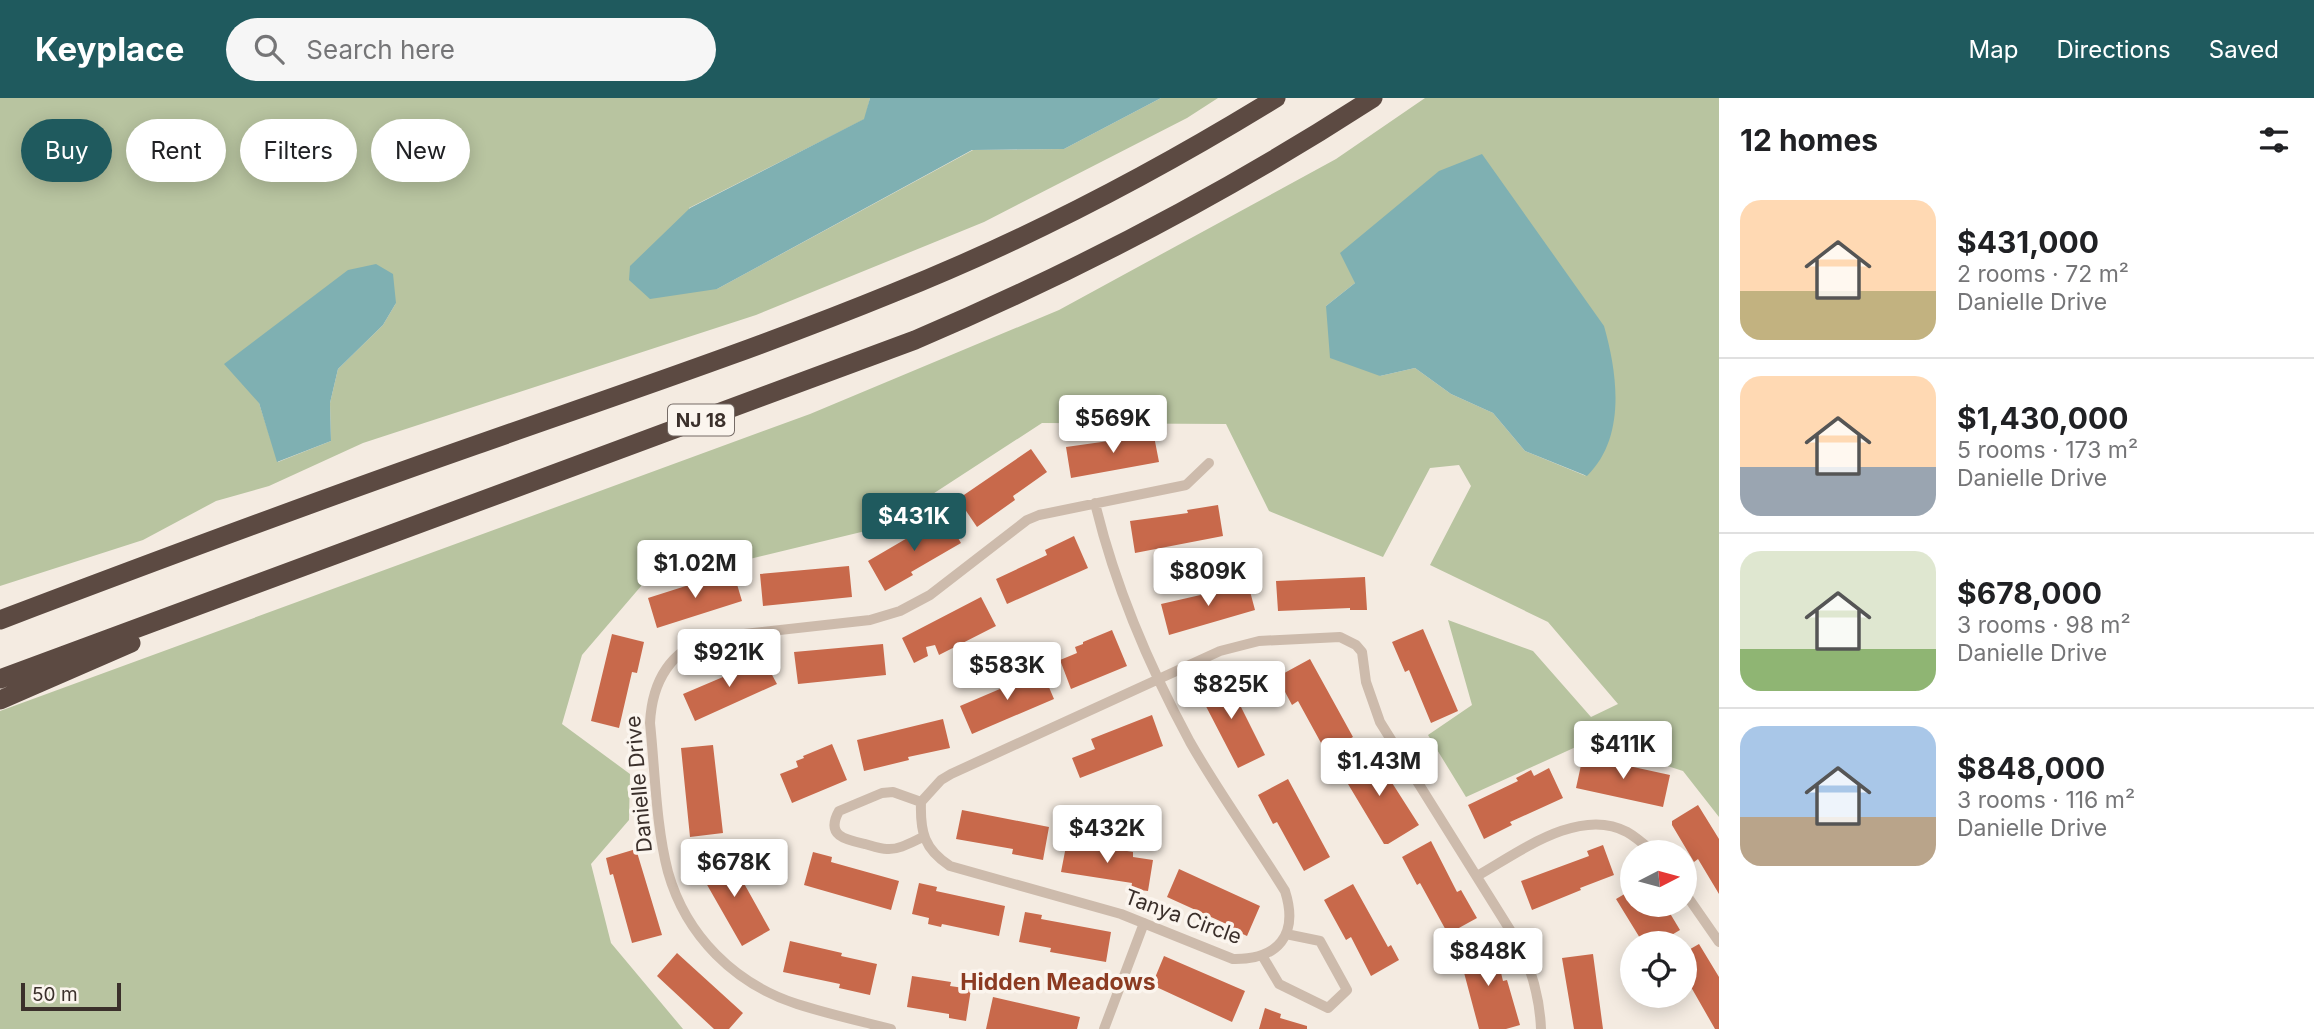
<!DOCTYPE html>
<meta charset="utf-8">
<style>
:root{--surface:#fff;--page:#f6f6f6;--text:#202124;--muted:#757577;--line:#e0e0e0;--accent:#1f5a5e}
body{margin:0;font-family:Inter,sans-serif;background:var(--page);color:var(--text);height:100vh;display:flex;flex-direction:column;font-size:26px;white-space:nowrap}
*{box-sizing:border-box;margin:0}
p{font-size:23px;color:var(--muted)}
.icon{flex:none;width:38px;height:38px;fill:none;stroke:currentColor;stroke-width:2;stroke-linecap:round;stroke-linejoin:round}
.map{position:relative;flex:1;overflow:hidden}
.panel{display:flex;flex-direction:column;background:var(--surface);width:595px}
.panel>*{flex:none}
.guide{position:absolute;left:21px;top:21px;width:665px;height:63px;display:flex;gap:14px}
.needle{width:46px;rotate:84deg}
.buttons{position:absolute;left:1620px;top:742px;display:grid;gap:14px}
.buttons a{display:grid;place-items:center;width:77px;height:77px;border-radius:50%;background:var(--surface);box-shadow:0 4px 18px #0003;font-size:35px}
.scale{position:absolute;left:21px;bottom:18px;width:100px;box-sizing:border-box;padding-left:7px;border:4px solid #3b302b;border-top:0;font-size:19px;line-height:24px;white-space:nowrap;color:#3b302b;-webkit-text-stroke:5px #fbf5ee;paint-order:stroke}
.price{position:absolute;translate:-50% -60px;padding:0 16px;border-radius:7px;background:#fff;color:#222;font-size:23px;line-height:46px;filter:drop-shadow(0 2px 4px #0008)}
.price::after{content:'';position:absolute;left:50%;top:42px;width:21px;height:16px;margin-left:-10px;background:inherit;clip-path:polygon(0 0,100% 0,50% 100%)}
.price.selected{background:var(--accent);color:#fff}
ul{padding:0;list-style:none}
li{display:flex;align-items:center;gap:21px;height:175px;padding:0 21px}
li+li{border-top:2px solid var(--line)}
li span{display:grid;place-items:center;flex:none;width:196px;height:140px;border-radius:21px;color:#555}
li>.icon{margin-inline-start:auto}
span .icon{width:84px;height:84px;fill:#fffc;stroke-width:1}
li b{font-size:30px}
h2{display:flex;justify-content:space-between;align-items:center;height:84px;padding:0 21px;font-size:30px}
.tag{padding:0 24px;border-radius:32px;background:var(--surface);box-shadow:0 4px 18px #0003;font-size:24px;line-height:63px}
.tag.selected{background:var(--accent);color:#fff}
header{display:flex;align-items:center;gap:42px;box-sizing:border-box;height:98px;padding:0 35px;background:var(--accent);color:#fff}
header strong{font-size:33px}
nav{display:flex;gap:38px;margin-inline-start:auto;font-size:24px}
.search{width:490px;height:63px;background:var(--page);display:flex;align-items:center;gap:18px;box-sizing:border-box;padding:0 24px;border-radius:38px;color:var(--muted);font-size:26px}
main{display:flex;flex:1;min-height:0}
.map>svg:first-child{display:block}
.green{fill:#b8c4a0;fill-rule:evenodd}
.water{fill:#7fb0b2}
.building{fill:#c8694b}
.lines{fill:none;stroke-linecap:round;stroke-linejoin:round}
.street{stroke:#cdbbac;stroke-width:10}
.highway{stroke:#5c4a42;stroke-width:19}
.labels{text-anchor:middle;stroke-width:7;stroke-linejoin:round;paint-order:stroke}
.shield{fill:#fbf5ee;stroke:#756b66;stroke-width:2}
.shield-label{font-size:19px;font-weight:bold;fill:#3b302b}
.street-label{font-size:21px;fill:#3b302b;stroke:#fbf5ee}
.neighbourhood-label{font-size:23px;font-weight:bold;fill:#8c3b22;stroke:#fbf5ee}
</style>
<header>
<strong>Keyplace</strong>
<div class="search"><svg class="icon" aria-label="search" viewBox="0 0 24 24"><circle cx="10" cy="10" r="6"/><path d="M15 15l6 6"/></svg>Search here</div>
<nav><a>Map</a><a>Directions</a><a>Saved</a></nav>
</header>
<main>
<div class="map">
<svg width="1719" height="931" viewBox="0 0 1719 931">
<rect width="100%" height="100%" fill="#f4ebe1"/>
<path class="green" d="M0 0H870L865 21 689 110 717 191 973 52 1064 51 1161 0H1218L1187 20 984 124 756 217 363 345 269 388 216 403 143 442 0 488ZM396 205 383 227 338 271 330 305 331 343 278 364 259 305Z
M1425 0H1719V719L1683 673 1589 643 1466 699 1428 637 1472 607 1448 522 1533 553 1591 619 1618 606 1548 524 1430 467 1471 388 1459 367 1430 370 1383 459 1269 413 1226 326 1042 325 882 429 642 487 582 557 562 626 630 676 629 722 591 766 611 845 683 931H0V613L810 316 1059 212 1336 61ZM1355 185 1586 378 1525 353 1493 315 1451 296 1415 270 1380 278 1326 208Z"/>
<path class="water" d="M870 0H1161L1064 51 972 52 717 191 650 201 629 182 630 168 690 110 864 21Z
M1482 56 1604 228C1618 277 1626 340 1587 378L1525 353 1493 315 1451 296 1415 270 1380 278 1330 260 1326 208 1355 185 1340 155 1439 73Z
M376 166 393 176 396 205 383 227 338 271 330 305 331 343 277 364 259 305 224 266 348 172Z"/>
<path class="building" d="M1153 333 1159 364 1071 380 1066 349 1123 341V338Z
M1031 351 1047 374 1013 398 1015 402 977 429 958 401Z
M1218 407 1223 438 1135 455 1130 423 1188 415 1187 412Z
M945 418 961 445 911 474 913 477 885 493 868 463Z
M1074 438 1088 470 1007 506 996 481 1047 457 1045 452Z
M849 468 852 499 763 508 760 476Z
M733 473 742 503 657 530 648 500Z
M1365 479 1367 512H1350V510L1278 513 1276 483Z
M1247 482 1255 512 1169 537 1161 506 1218 493 1217 490Z
M981 499 996 528 939 557 935 547 926 549 928 558 914 565 902 540Z
M1423 531 1458 613 1431 625 1409 572 1405 574 1392 544Z
M1112 532 1127 568 1071 591 1060 562 1077 555 1075 549 1083 546V544Z
M612 536 644 544 637 575 632 574 619 630 591 623Z
M883 546 886 577 798 586 794 554Z
M758 558 763 576 771 575 777 586 695 623 683 596 723 579 722 577Z
M1310 561 1353 639 1326 654 1298 603 1292 607 1277 579Z
M1042 573 1054 601 972 636 960 608Z
M1225 577 1265 657 1238 670 1197 591Z
M1152 617 1163 648 1080 680 1072 660 1095 651 1091 641Z
M943 621 950 650 908 659 909 662 864 673 857 642Z
M832 646 847 682 792 705 780 676 798 669 796 663 804 660 803 658Z
M713 647 723 735 690 739 681 650Z
M1371 652 1419 727 1388 746H1384L1339 671Z
M1583 658 1670 677 1663 709 1576 690Z
M1549 670 1563 700 1510 724 1512 727 1484 741 1468 707 1518 683 1516 680 1531 672 1534 678Z
M1288 681 1330 759 1304 773 1277 724 1273 726 1258 697Z
M1698 707 1719 741V796L1698 761 1694 764 1672 727V723Z
M962 712 1049 729 1043 762 1012 756 1013 751 956 741Z
M1067 743 1133 754V759L1153 762 1148 793 1131 791 1132 785 1061 774Z
M1431 743 1457 794 1461 792 1477 820 1448 836 1420 785 1417 787 1402 759Z
M1603 747 1614 777 1580 790 1581 792 1532 812 1521 783 1589 758 1587 753Z
M636 751 662 837 632 845 613 776 610 777 606 760Z
M813 754 832 759 831 764 899 783 891 812 804 787Z
M727 755 770 832 742 848 698 771Z
M1179 771 1260 808 1247 838 1232 831 1233 829 1167 799Z
M919 785 937 789 936 793 1005 808 999 838 942 826 941 829 928 826 929 820 912 816Z
M1353 786 1388 849 1391 847 1399 862 1371 878 1351 839 1346 842 1324 802Z
M1633 791V807H1665L1680 832 1658 845H1643L1616 801Z
M1025 814 1042 817 1041 821 1111 834 1106 864 1050 854 1051 850 1019 844Z
M1493 842 1503 883 1507 882 1520 927 1506 931H1479L1458 852Z
M790 843 842 855 841 858 877 866 870 897 839 890 840 886 783 874Z
M1699 846 1719 879V931H1715L1691 889 1685 893V854Z
M677 855 743 915 729 931H714L657 878Z
M1593 856 1603 931H1574L1562 860Z
M1164 858 1245 893 1232 924 1152 887Z
M912 878 951 884 950 888 971 891 966 923 949 920V916L907 909Z
M993 899 1080 919 1077 931H986Z
M1265 910 1281 916 1280 920 1307 928V931H1259Z"/>
<g class="lines">
<path class="street" d="M1095 405C1115 489 1149 568 1190 644 1219 695 1254 743 1285 793 1299 837 1278 862 1233 861L1121 816 950 768C924 751 920 734 921 704L941 682 951 676 1220 553 1259 543 1340 539 1356 547 1362 554 1366 584 1380 624 1522 851C1533 877 1540 903 1541 931
M921 704 893 694 882 695 839 713C825 738 846 742 865 746 872 748 880 751 887 751 899 752 912 744 923 739
M1477 778C1518 755 1579 708 1627 734 1636 739 1645 747 1653 754
M1685 795 1719 844
M1263 859 1279 886 1328 910 1347 892 1320 843 1286 836
M891 931C860 923 828 916 797 906 735 886 686 838 668 774 656 729 655 672 650 625 652 585 669 554 708 540L870 522 900 513 930 497 1027 422 1039 417 1186 387 1209 365
M1104 931 1144 825"/>
<path class="highway" d="M0 522C158 462 316 403 476 347 615 298 756 251 893 195 1026 142 1154 75 1276 0
M0 581 915 242C1075 174 1228 94 1373 0
M0 602 131 545"/>
</g>
<g class="labels">
<rect class="shield" x="668" y="306.5" width="66" height="31" rx="5"/>
<g class="shield-label">
<text x="701" y="329">NJ 18</text>
</g>
<g class="street-label">
<text transform="translate(639 686) rotate(-95)" y="7">Danielle Drive</text>
<text transform="translate(1183 819) rotate(20)" y="7">Tanya Circle</text>
</g>
<g class="neighbourhood-label">
<text x="1058" y="892">Hidden Meadows</text>
</g>
</g>
</svg>
<div class="buttons">
<a><svg class="needle" viewBox="-14 -14 28 28"><path d="M0-13l5 13h-10z" fill="#e53935"/><path d="M0 13l5-13h-10z" fill="#757577"/></svg></a>
<a><svg class="icon" aria-label="locate" viewBox="0 0 24 24"><circle cx="12" cy="12" r="6"/><path d="M12 2v4M12 18v4M2 12h4M18 12h4"/></svg></a>
</div>
<div class="scale">50 m</div>
<b class="price" style="left:1113px;top:357px">$569K</b>
<b class="price selected" style="left:914px;top:455px">$431K</b>
<b class="price" style="left:695px;top:502px">$1.02M</b>
<b class="price" style="left:1208px;top:510px">$809K</b>
<b class="price" style="left:729px;top:591px">$921K</b>
<b class="price" style="left:1007px;top:604px">$583K</b>
<b class="price" style="left:1231px;top:623px">$825K</b>
<b class="price" style="left:1623px;top:683px">$411K</b>
<b class="price" style="left:1379px;top:700px">$1.43M</b>
<b class="price" style="left:1107px;top:767px">$432K</b>
<b class="price" style="left:734px;top:801px">$678K</b>
<b class="price" style="left:1488px;top:890px">$848K</b>
<div class="guide">
<a class="tag selected">Buy</a>
<a class="tag">Rent</a>
<a class="tag">Filters</a>
<a class="tag">New</a>
</div>
</div>
<section class="panel">
<h2>12 homes<svg class="icon" aria-label="filters" viewBox="0 0 24 24"><path d="M4 7h16M4 17h16"/><circle cx="9" cy="7" r="2"/><circle cx="15" cy="17" r="2"/></svg></h2>
<ul>
<li><span style="background:linear-gradient(#ffd9b3 65%,#c2b280 0)"><svg class="icon" aria-label="home" viewBox="0 0 24 24"><path d="M3 11l9-7 9 7M6 9v11h12V9"/></svg></span><div><b>$431,000</b><p>2 rooms · 72 m²</p><p>Danielle Drive</p></div></li>
<li><span style="background:linear-gradient(#ffd9b3 65%,#9aa5b1 0)"><svg class="icon" aria-label="home" viewBox="0 0 24 24"><path d="M3 11l9-7 9 7M6 9v11h12V9"/></svg></span><div><b>$1,430,000</b><p>5 rooms · 173 m²</p><p>Danielle Drive</p></div></li>
<li><span style="background:linear-gradient(#dfe7d0 70%,#8fb573 0)"><svg class="icon" aria-label="home" viewBox="0 0 24 24"><path d="M3 11l9-7 9 7M6 9v11h12V9"/></svg></span><div><b>$678,000</b><p>3 rooms · 98 m²</p><p>Danielle Drive</p></div></li>
<li><span style="background:linear-gradient(#a9c7e8 65%,#b9a48a 0)"><svg class="icon" aria-label="home" viewBox="0 0 24 24"><path d="M3 11l9-7 9 7M6 9v11h12V9"/></svg></span><div><b>$848,000</b><p>3 rooms · 116 m²</p><p>Danielle Drive</p></div></li>
</ul>
</section>
</main>
